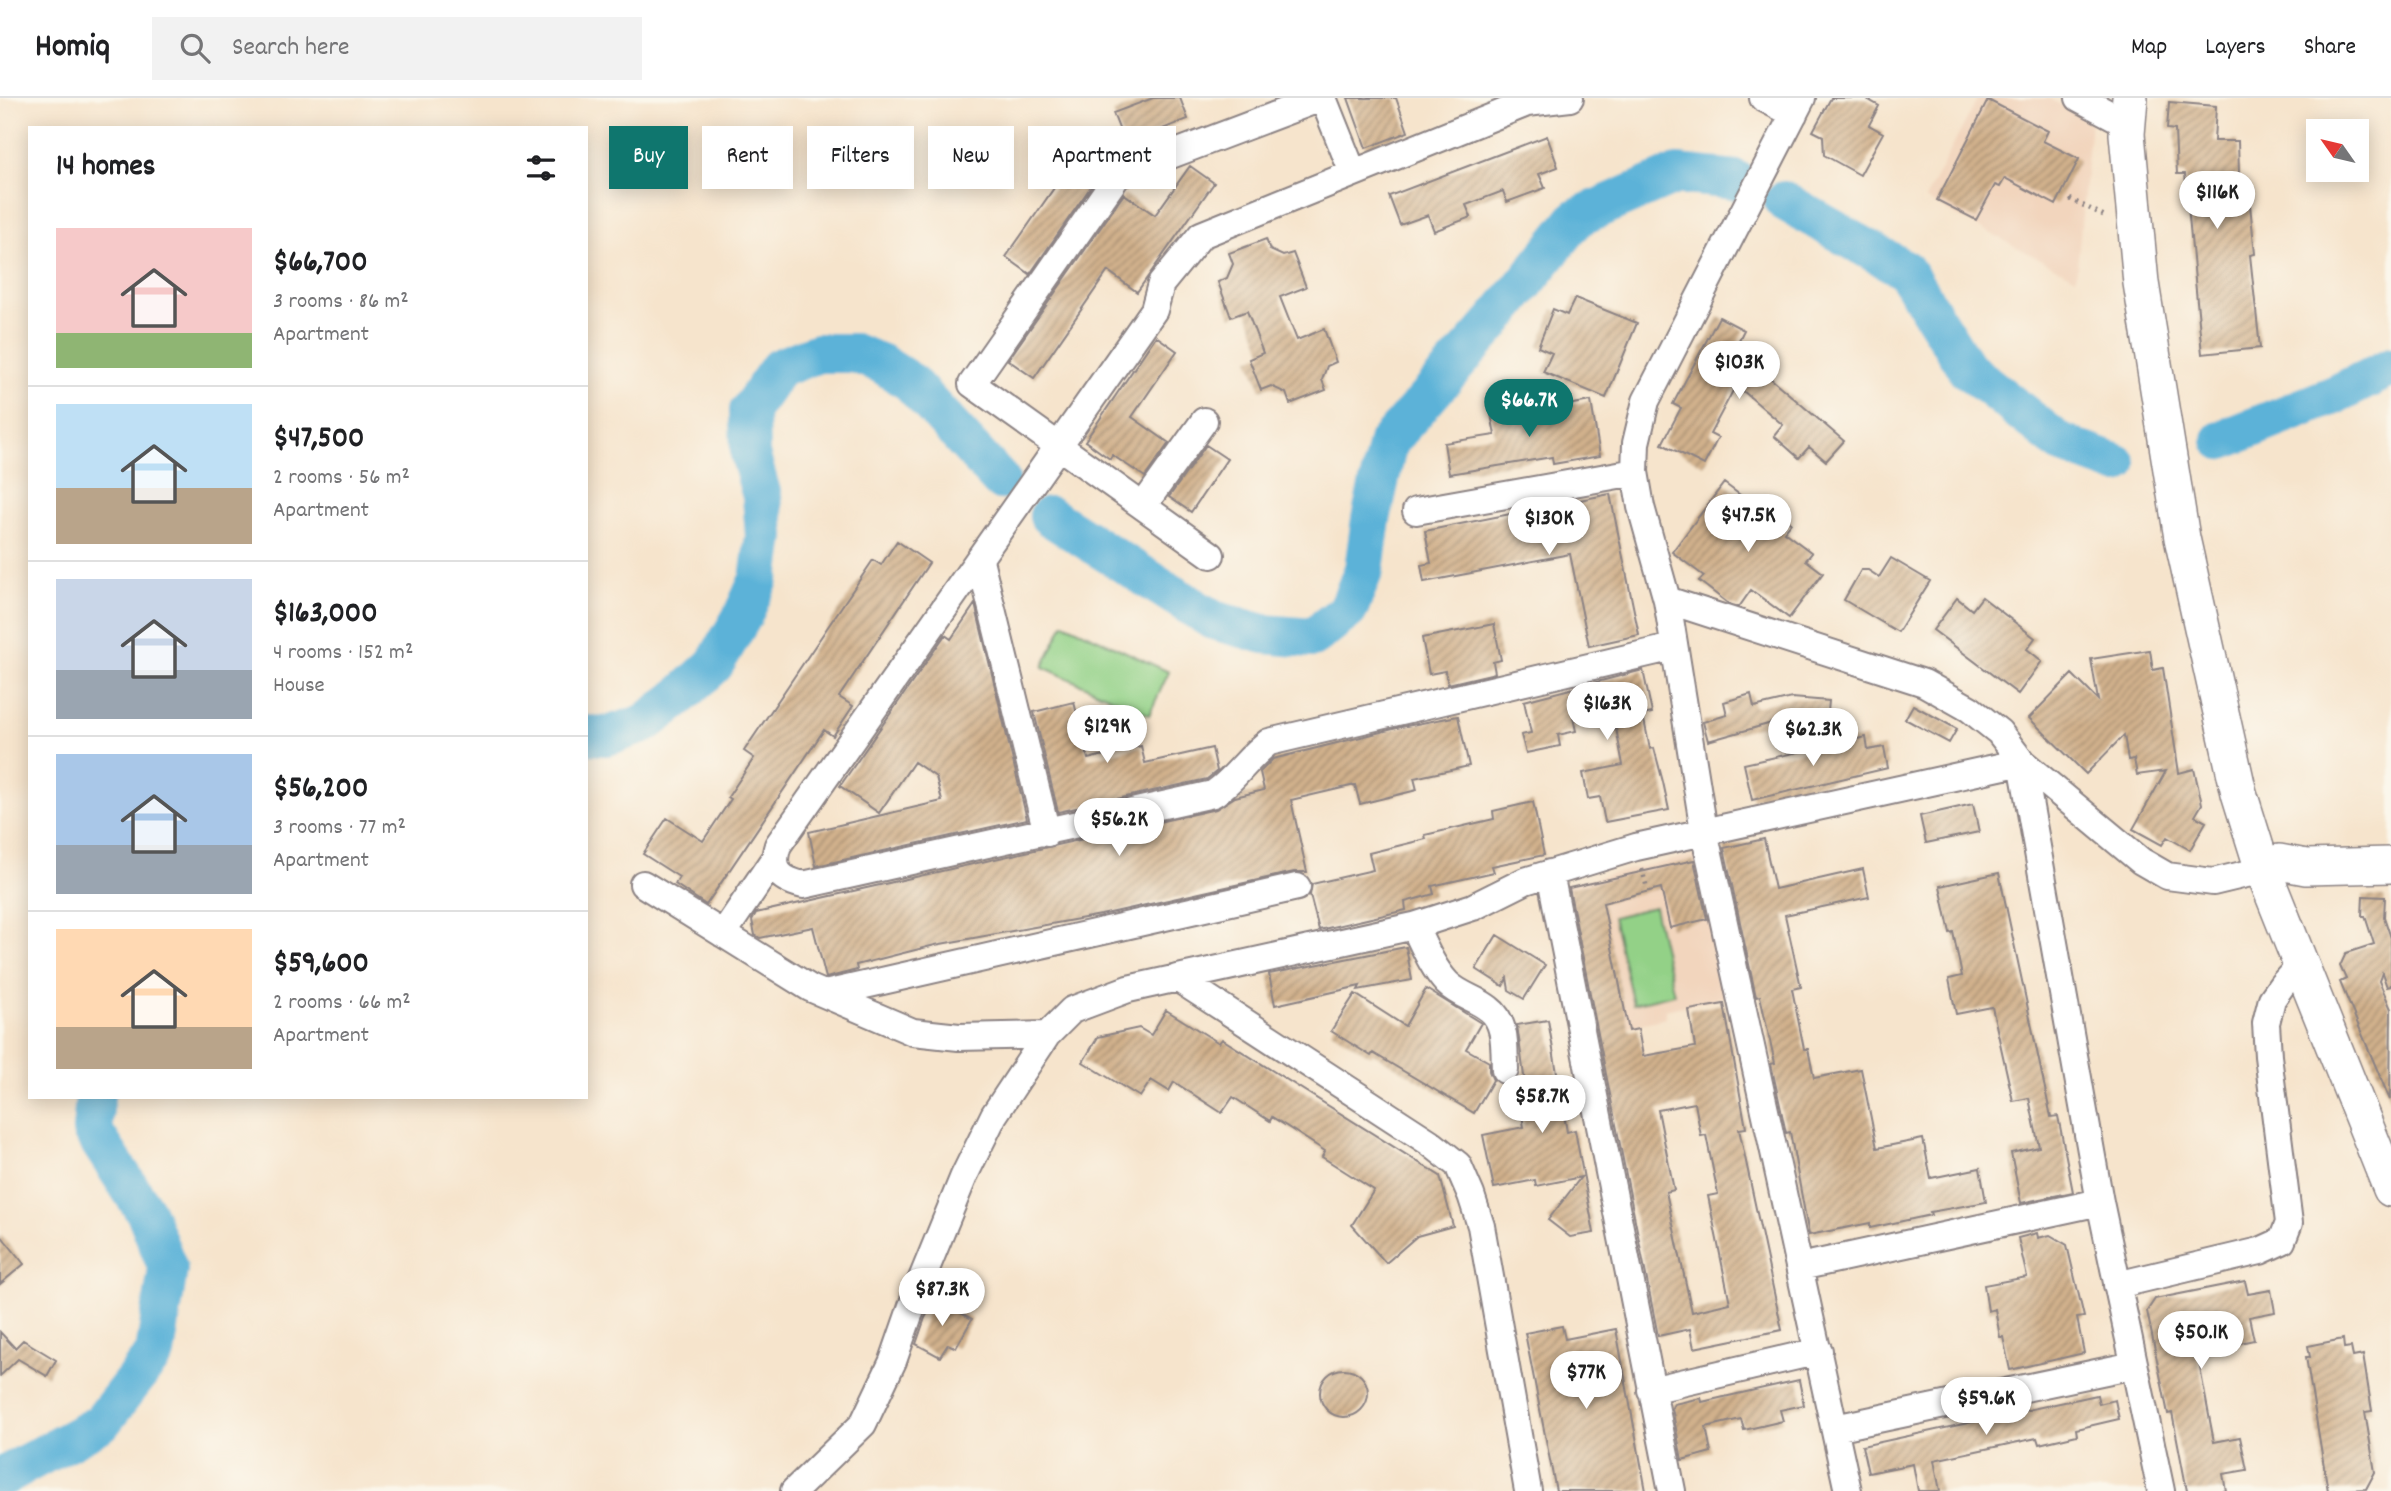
<!DOCTYPE html>
<meta charset="utf-8">
<style>
:root{--surface:#fff;--page:#f2f2f2;--text:#202124;--muted:#757577;--line:#e0e0e0;--accent:#0f766e}
body{margin:0;font-family:Dekko,sans-serif;background:var(--page);color:var(--text);height:100vh;display:flex;flex-direction:column;font-size:26px;white-space:nowrap}
*{box-sizing:border-box;margin:0}
p{font-size:23px;color:var(--muted)}
.icon{flex:none;width:38px;height:38px;fill:none;stroke:currentColor;stroke-width:2;stroke-linecap:round;stroke-linejoin:round}
.map{position:relative;flex:1;overflow:hidden}
.details{position:absolute;left:28px;top:28px;width:560px;height:973px;display:flex;flex-direction:column;background:var(--surface);border-radius:0px;box-shadow:0 4px 18px #0003}
.details>*{flex:none}
.guide{position:absolute;left:609px;top:28px;width:665px;height:63px;display:flex;gap:14px}
.needle{width:46px;rotate:304deg}
.controls{position:absolute;left:2306px;top:21px;display:grid;gap:14px}
.controls a{display:grid;place-items:center;width:63px;height:63px;border-radius:0px;background:var(--surface);box-shadow:0 4px 18px #0003;font-size:35px}
.price{position:absolute;translate:-50% -60px;padding:0 16px;border-radius:24px;background:#fff;color:#222;font-size:23px;line-height:46px;filter:drop-shadow(0 2px 4px #0008)}
.price::after{content:'';position:absolute;left:50%;top:42px;width:21px;height:16px;margin-left:-10px;background:inherit;clip-path:polygon(0 0,100% 0,50% 100%)}
.price.on{background:var(--accent);color:#fff}
ul{padding:0;list-style:none}
li{display:flex;align-items:center;gap:21px;height:175px;padding:0 28px}
li+li{border-top:2px solid var(--line)}
li span{display:grid;place-items:center;flex:none;width:196px;height:140px;border-radius:0px;color:#555}
li>.icon{margin-inline-start:auto}
span .icon{width:84px;height:84px;fill:#fffc;stroke-width:1}
li b{font-size:30px}
h2{display:flex;justify-content:space-between;align-items:center;height:84px;padding:0 28px;font-size:30px}
.pill{padding:0 24px;border-radius:0px;background:var(--surface);box-shadow:0 4px 18px #0003;font-size:24px;line-height:63px}
.pill.on{background:var(--accent);color:#fff}
header{display:flex;align-items:center;gap:42px;box-sizing:border-box;height:98px;padding:0 35px;background:var(--surface);border-bottom:2px solid var(--line)}
header strong{font-size:33px}
nav{display:flex;gap:38px;margin-inline-start:auto;font-size:24px}
.search{width:490px;height:63px;background:var(--page);display:flex;align-items:center;gap:18px;box-sizing:border-box;padding:0 24px;border-radius:0px;color:var(--muted);font-size:26px}
.map>svg:first-child{display:block}
.built{fill:#f2d5bd}
.pitch{fill:#93d187;stroke:#5a7a61;stroke-width:2}
.lines{fill:none;stroke-linecap:round;stroke-linejoin:round}
.river{stroke:#5cb2d8;stroke-width:40}
.building{fill:url(#building-hatch);fill-rule:evenodd}
.minor-casing{stroke:#8c8384;stroke-width:30}
.major-casing{stroke:#8c8384;stroke-width:38}
.path{stroke:#8c8384;stroke-width:4.5;stroke-dasharray:2 5;stroke-linecap:butt}
.minor{stroke:#fff;stroke-width:26}
.major{stroke:#fff;stroke-width:35}
</style>
<header>
<strong>Homiq</strong>
<div class="search"><svg class="icon" aria-label="search" viewBox="0 0 24 24"><circle cx="10" cy="10" r="6"/><path d="M15 15l6 6"/></svg>Search here</div>
<nav><a>Map</a><a>Layers</a><a>Share</a></nav>
</header>
<div class="map">
<svg width="2391" height="1393" viewBox="0 0 2391 1393">
<defs>
<pattern id="building-hatch" width="6" height="6" patternUnits="userSpaceOnUse" patternTransform="scale(1.75)"><rect width="6" height="6" fill="#d1b18c"/><path d="M-1 1l2-2M0 6l6-6M5 7l2-2" fill="none" stroke="#a99074"/></pattern>
</defs>
<rect width="100%" height="100%" fill="#fbf7ec"/>
<filter id="ink" filterUnits="userSpaceOnUse"><feTurbulence type="fractalNoise" baseFrequency=".0143" numOctaves="2"/><feDisplacementMap in="SourceGraphic" scale="14" xChannelSelector="R" yChannelSelector="G"/><feConvolveMatrix kernelMatrix="1 2 1 2 8 2 1 2 1" color-interpolation-filters="sRGB"/></filter>
<filter id="wash" filterUnits="userSpaceOnUse"><feTurbulence type="fractalNoise" baseFrequency=".00686" numOctaves="4" result="noise"/><feDisplacementMap in="SourceGraphic" scale="28" xChannelSelector="R" yChannelSelector="G"/><feGaussianBlur stdDeviation="1.57" result="paint"/><feColorMatrix in="noise" values="0 0 0 0 0 0 0 0 0 0 0 0 0 0 0 0 0 1.4 0 .05"/><feComposite in="paint" operator="in"/></filter>
<g filter="url(#wash)">
<rect width="100%" height="100%" fill="#f6e4cc"/>
<path class="built" d="M1978 0H2048L2091 23 2076 180 1925 101Z
M1699 756 1731 897 1665 912 1666 920 1596 936 1562 787Z"/>
<path class="pitch" d="M1064 525 1169 574 1149 617 1043 569Z
M1654 809 1674 896 1633 906 1613 819Z"/>
<g class="lines">
<path class="river" d="M1784 103 1905 172 1967 271 2060 345 2117 366
M2222 342 2337 296 2391 269
M1049 418 1213 522 1264 536 1312 540 1348 512 1364 471 1371 421 1388 344 1493 225 1578 119 1677 76 1736 82
M586 637 607 638 644 626 676 602 714 567 742 519 759 481 765 438 762 398 750 356 749 313 779 270 818 255H854L882 266 910 284 1000 382
M0 1380 101 1325 155 1255 168 1171 146 1115 92 1032 95 999"/>
</g>
<g id="blocks">
<path class="building" d="M1153 0H1180L1188 21 1125 46 1113 15Z
M1348 0H1396L1408 34 1366 50Z
M1831 0H1865L1879 8 1869 27 1883 35 1860 77 1824 57 1823 38 1813 33Z
M1988 2 2048 33 2043 43 2079 61 2056 107 2005 80 2000 89 1995 87 1976 122 1937 102Z
M2169 4 2216 8 2214 43H2238L2240 108 2250 107 2255 156 2250 157 2260 250 2202 256 2185 76H2177L2175 32 2167 31Z
M1547 38 1558 69 1539 76 1545 90 1507 104 1503 93 1466 107 1471 119 1434 133 1428 117 1400 127 1389 98Z
M1077 57 1101 74 1030 176 1006 159Z
M1190 68 1214 85 1137 194 1108 173 1034 280 1008 262 1124 96 1155 117Z
M1266 141 1270 152 1283 158 1293 155 1306 189 1280 199 1297 242 1324 231 1336 264 1327 268 1322 282 1326 292 1290 306 1286 295 1271 288 1261 292 1249 261 1263 255 1247 213 1231 219 1218 184 1227 180 1233 166 1229 155Z
M1575 200 1637 225 1606 300 1543 274 1552 255 1538 249 1553 211 1567 217Z
M1719 219 1744 232 1735 250 1751 258 1749 262 1844 343 1826 363 1809 349 1799 360 1774 338 1783 327 1736 287 1710 336 1718 340 1704 367 1662 346 1681 310 1673 306Z
M1156 238 1177 253 1132 319 1169 345 1145 379 1112 357 1110 361 1085 343Z
M1591 303 1600 358 1553 366 1552 359 1449 376 1444 345 1495 337 1491 316 1514 312 1515 316Z
M1206 347 1227 361 1191 414 1169 399Z
M1724 385 1767 417 1772 411 1791 425 1784 434 1812 455 1806 462 1823 475 1789 520 1751 492 1739 509 1729 506 1699 483 1704 478 1672 454Z
M1610 396 1639 537 1589 548 1570 456 1424 484 1421 467 1431 465 1425 433Z
M897 443 929 465 839 599 853 608 833 638 824 632 706 807 675 786 679 779 643 756 667 720 703 743 731 701 728 699 754 660 744 653 873 462 881 467Z
M1891 460 1930 483 1898 534 1844 502 1861 472H1868L1879 479Z
M1982 499 2035 540 2027 551 2042 563 2018 596 1933 532 1957 500 1972 512Z
M975 506 1027 721 816 768 809 734 942 703 936 679 914 664 879 715 840 688 945 537 951 541Z
M1494 526 1501 562 1493 564 1495 575 1448 586 1445 573 1429 576 1422 540Z
M2150 552 2153 572 2163 570 2179 675 2194 671 2202 706 2195 718 2206 724 2190 752 2167 739 2162 747 2133 731 2166 673 2137 677 2134 661 2128 662 2124 637 2086 676 2029 620 2072 576 2098 602 2091 561Z
M1643 572 1652 615 1643 617 1650 651 1654 650 1663 684 1669 712 1605 724 1600 699 1588 701 1583 675 1623 667 1616 630 1612 632 1606 608 1572 615 1576 633 1558 637 1560 648 1526 655 1521 637 1531 635 1524 603Z
M1751 596 1754 609 1792 600 1829 603 1827 623 1793 619 1708 643 1703 624 1727 617 1724 604Z
M1074 604 1088 661 1141 648 1145 665 1212 650 1217 673 1207 681 1058 714 1034 614Z
M1913 607 1957 631 1949 645 1905 621Z
M1458 618 1469 668 1414 680 1417 692 1360 706 1355 687 1291 702 1307 774H1294L1101 817 935 847 856 867 857 872 826 880 813 829 760 840 755 837 752 822 756 815 1216 711 1235 699 1264 692 1260 674 1273 661 1401 629Z
M1866 639 1868 652 1884 649 1888 670 1752 702 1744 666Z
M1533 704 1544 757 1492 768 1494 774 1432 788 1434 796 1405 804 1406 812 1319 832 1310 797 1312 786 1373 772 1369 755 1426 741 1425 737 1494 721 1493 713Z
M1973 706 1979 734 1926 745 1920 718Z
M1764 741 1775 791 1863 771 1869 799 1785 817 1801 889 1792 891 1804 951H1808L1814 980 1861 971 1877 1050 1923 1041 1931 1080 1980 1070 1986 1104 1930 1114 1931 1117 1870 1130V1125L1809 1137 1790 1034 1786 1035 1771 966 1775 965 1760 898 1756 899 1724 750Z
M1694 762 1707 821 1670 830 1661 790 1603 805 1629 933 1638 931 1643 958 1695 949 1689 912 1724 906 1746 1030 1739 1031 1782 1232 1694 1250 1690 1231 1658 1238 1569 790ZM1695 1005 1701 1038 1706 1037 1718 1096 1708 1098 1730 1205 1692 1214 1666 1094 1674 1092 1658 1012Z
M1999 775 2051 1019 2058 1018 2073 1094 2021 1105 2011 1055 2039 1049 2029 1000 2013 1003 1992 909 1956 916 1949 881 1962 878 1953 834 1950 835 1940 788Z
M2363 798 2385 799 2384 819 2391 840V888L2387 889 2382 875 2379 883 2391 911 2390 1002 2340 884 2346 881 2340 868 2346 855 2374 846 2365 818H2362Z
M1497 837 1545 867 1524 901 1509 892 1507 880 1503 888 1476 871Z
M1406 849 1412 882 1358 892 1360 888 1275 907 1269 876Z
M1426 891 1481 925 1466 951 1489 964V973L1493 982 1474 1015 1373 955 1371 958 1331 933 1355 896 1405 928Z
M1166 912 1219 945 1222 941 1440 1078 1453 1128 1417 1138 1386 1165 1352 1127 1374 1092 1322 1059 1325 1053 1272 1019 1270 1023 1233 999 1222 1015 1174 984 1169 993 1151 982 1140 999 1083 964 1098 939 1139 930 1151 937Z
M1548 922 1567 1034 1575 1032 1594 1135 1570 1139 1548 1122 1581 1079 1536 1088 1535 1082 1494 1090 1483 1037 1524 1029 1516 983 1518 981 1525 985 1517 927Z
M2037 1135 2038 1140 2050 1137 2067 1147 2084 1219 2077 1220 2084 1255 2010 1272 2003 1239H2000L1995 1211 1988 1213 1984 1187 2027 1179 2018 1140Z
M0 1136 24 1166 0 1186Z
M2245 1183 2248 1196 2271 1192 2275 1214 2249 1219 2254 1242 2197 1254 2214 1344 2240 1339 2247 1372 2223 1376 2226 1393H2187L2172 1315 2168 1316 2147 1213 2155 1201Z
M935 1201 972 1221 956 1250 948 1246 940 1259 916 1246 925 1220Z
M1562 1228 1565 1241 1616 1231 1646 1393H1556L1525 1235Z
M0 1234 15 1250 23 1242 56 1262 47 1278 18 1261 0 1278Z
M2343 1241 2344 1250 2351 1249 2353 1259 2363 1257 2372 1313 2365 1314 2375 1374 2366 1391 2328 1393 2306 1259H2310L2308 1248Z
M1320 1295a24 24 0 1 1 48 0a24 24 0 1 1-48 0Z
M1799 1282 1804 1307 1780 1312 1783 1323 1744 1332 1741 1321 1706 1329 1711 1354 1682 1362 1672 1310 1674 1306 1701 1300 1702 1304Z
M2097 1297 2099 1306 2115 1302 2119 1321 2076 1331 2077 1337 2039 1346 2037 1340 1934 1362 1940 1393H1918L1913 1366 1868 1375 1862 1348Z"/>
</g>
</g>
<g filter="url(#ink)">
<use href="#blocks" fill-opacity="0" stroke="#8c8384" stroke-width="2"/>
<g class="lines">
<defs>
<path id="minor" d="M1323 0 1353 75
M1570 0 1527 5 1201 137 1161 186 1154 212 778 747C770 772 779 781 803 787L1213 696C1234 683 1247 660 1269 644L1674 549
M1763 0 1794 16
M1802 0 1646 303 1636 345 1635 374 1641 409 1667 502 1704 733 1848 1393
M2079 0 2128 26
M1143 408 1204 323
M1416 413 1635 374
M1211 457 972 286 1118 77 1321 0
M980 462 1047 735
M1667 502 1924 585 1970 611 1999 634 2022 664 2141 763 2167 778 2213 784 2263 772
M1550 775 1672 1393
M643 786 810 890 913 934 959 939 1047 937
M1414 828C1424 848 1432 869 1447 885 1460 898 1476 900 1489 911 1507 924 1504 952 1505 972
M723 836 774 761
M1177 880 1429 1044 1458 1067 1471 1097 1481 1128 1528 1393
M825 896 1297 789
M1800 1169 2100 1104
M2117 1187 2260 1153 2282 1143 2289 1125 2268 958 2266 925 2272 901 2282 887 2301 866
M1651 1292 1819 1253
M1835 1330 2134 1267
M794 1393 863 1326 893 1263 919 1188 964 1078 994 1017 1047 937 1072 912 1128 891 1414 828 1473 809 1525 783 1636 749 2022 664 2100 1104 2161 1393"/>
<path id="major" d="M2130 0 2127 36 2141 185 2182 440 2239 695 2263 772 2391 1091
M2263 772 2279 764 2306 769 2391 767"/>
</defs>
<use href="#minor" class="minor-casing"/>
<use href="#major" class="major-casing"/>
<path class="path" d="M2070 101 2107 119
M1642 771 1647 790"/>
<use href="#minor" class="minor"/>
<use href="#major" class="major"/>
</g>
</g>
</svg>
<div class="controls">
<a><svg class="needle" viewBox="-14 -14 28 28"><path d="M0-13l5 13h-10z" fill="#e53935"/><path d="M0 13l5-13h-10z" fill="#757577"/></svg></a>
</div>
<b class="price" style="left:2217px;top:133px">$116K</b>
<b class="price" style="left:1739px;top:303px">$103K</b>
<b class="price on" style="left:1529px;top:341px">$66.7K</b>
<b class="price" style="left:1748px;top:456px">$47.5K</b>
<b class="price" style="left:1549px;top:459px">$130K</b>
<b class="price" style="left:1607px;top:644px">$163K</b>
<b class="price" style="left:1107px;top:667px">$129K</b>
<b class="price" style="left:1813px;top:670px">$62.3K</b>
<b class="price" style="left:1119px;top:760px">$56.2K</b>
<b class="price" style="left:1542px;top:1037px">$58.7K</b>
<b class="price" style="left:942px;top:1230px">$87.3K</b>
<b class="price" style="left:2201px;top:1273px">$50.1K</b>
<b class="price" style="left:1586px;top:1313px">$77K</b>
<b class="price" style="left:1986px;top:1339px">$59.6K</b>
<div class="guide">
<a class="pill on">Buy</a>
<a class="pill">Rent</a>
<a class="pill">Filters</a>
<a class="pill">New</a>
<a class="pill">Apartment</a>
</div>
<section class="details">
<h2>14 homes<svg class="icon" aria-label="filters" viewBox="0 0 24 24"><path d="M4 7h16M4 17h16"/><circle cx="9" cy="7" r="2"/><circle cx="15" cy="17" r="2"/></svg></h2>
<ul>
<li><span style="background:linear-gradient(#f6c9c9 75%,#8fb573 0)"><svg class="icon" aria-label="home" viewBox="0 0 24 24"><path d="M3 11l9-7 9 7M6 9v11h12V9"/></svg></span><div><b>$66,700</b><p>3 rooms · 86 m²</p><p>Apartment</p></div></li>
<li><span style="background:linear-gradient(#bfe0f5 60%,#b9a48a 0)"><svg class="icon" aria-label="home" viewBox="0 0 24 24"><path d="M3 11l9-7 9 7M6 9v11h12V9"/></svg></span><div><b>$47,500</b><p>2 rooms · 56 m²</p><p>Apartment</p></div></li>
<li><span style="background:linear-gradient(#c9d6e8 65%,#9aa5b1 0)"><svg class="icon" aria-label="home" viewBox="0 0 24 24"><path d="M3 11l9-7 9 7M6 9v11h12V9"/></svg></span><div><b>$163,000</b><p>4 rooms · 152 m²</p><p>House</p></div></li>
<li><span style="background:linear-gradient(#a9c7e8 65%,#9aa5b1 0)"><svg class="icon" aria-label="home" viewBox="0 0 24 24"><path d="M3 11l9-7 9 7M6 9v11h12V9"/></svg></span><div><b>$56,200</b><p>3 rooms · 77 m²</p><p>Apartment</p></div></li>
<li><span style="background:linear-gradient(#ffd9b3 70%,#b9a48a 0)"><svg class="icon" aria-label="home" viewBox="0 0 24 24"><path d="M3 11l9-7 9 7M6 9v11h12V9"/></svg></span><div><b>$59,600</b><p>2 rooms · 66 m²</p><p>Apartment</p></div></li>
</ul>
</section>
</div>
